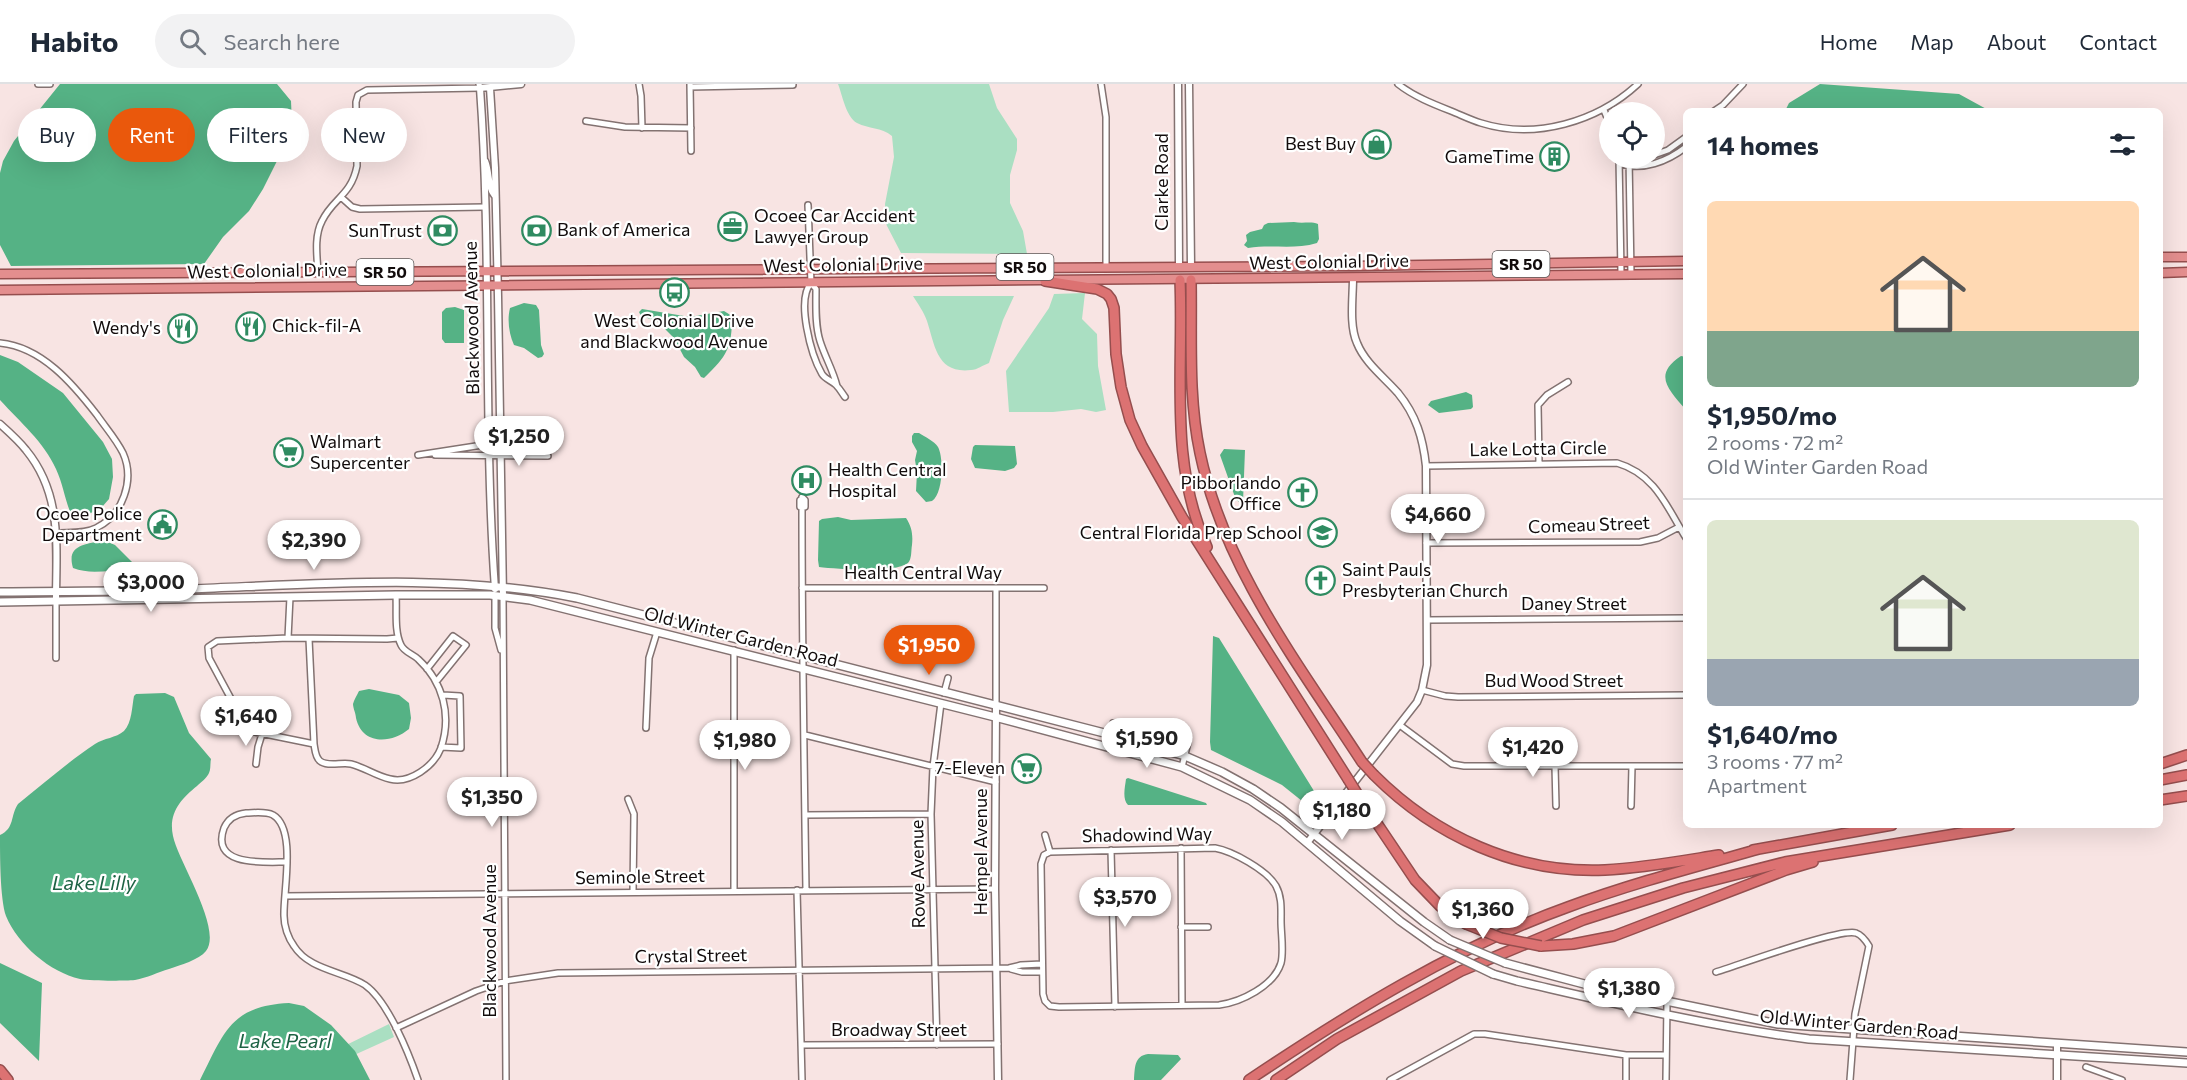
<!DOCTYPE html>
<meta charset="utf-8">
<style>
:root{--surface:#fff;--page:#f2f2f3;--text:#1f2937;--muted:#747a83;--line:#e0e1e3;--accent:#ea580c}
body{margin:0;font-family:Commissioner,sans-serif;background:var(--page);color:var(--text);height:100vh;display:flex;flex-direction:column;font-size:22px;white-space:nowrap}
*{box-sizing:border-box;margin:0}
p{font-size:20px;color:var(--muted)}
.icon{flex:none;width:33px;height:33px;fill:none;stroke:currentColor;stroke-width:2;stroke-linecap:round;stroke-linejoin:round}
.map{position:relative;flex:1;overflow:hidden}
.side{position:absolute;left:1683px;top:24px;width:480px;height:720px;display:flex;flex-direction:column;background:var(--surface);border-radius:9px;box-shadow:0 6px 24px #0002}
.side>*{flex:none}
.guide{position:absolute;left:18px;top:24px;width:570px;height:54px;display:flex;gap:12px}
.buttons{position:absolute;left:1599px;top:18px;display:grid;gap:12px}
.buttons a{display:grid;place-items:center;width:66px;height:66px;border-radius:50%;background:var(--surface);box-shadow:0 6px 24px #0002;font-size:30px}
.price{position:absolute;translate:-50% -51px;padding:0 14px;border-radius:21px;background:#fff;color:#222;font-size:20px;line-height:39px;filter:drop-shadow(0 2px 3px #0008)}
.price::after{content:'';position:absolute;left:50%;top:36px;width:18px;height:14px;margin-left:-9px;background:inherit;clip-path:polygon(0 0,100% 0,50% 100%)}
.price.on{background:var(--accent);color:#fff}
ul{padding:0;list-style:none}
li{display:grid;align-content:center;gap:12px;height:318px;padding:0 24px}
li+li{border-top:2px solid var(--line)}
li span{display:grid;place-items:center;height:186px;border-radius:9px;color:#555}
li>.icon{margin-inline-start:auto}
span .icon{width:108px;height:108px;fill:#fffc;stroke-width:1}
li b{font-size:26px}
h2{display:flex;justify-content:space-between;align-items:center;height:72px;padding:0 24px;font-size:26px}
.chip{padding:0 21px;border-radius:27px;background:var(--surface);box-shadow:0 6px 24px #0002;font-size:21px;line-height:54px}
.chip.on{background:var(--accent);color:#fff}
header{display:flex;align-items:center;gap:36px;box-sizing:border-box;height:84px;padding:0 30px;background:var(--surface);border-bottom:2px solid var(--line)}
header strong{font-size:28px}
nav{display:flex;gap:33px;margin-inline-start:auto;font-size:21px}
.search{width:420px;height:54px;background:var(--page);display:flex;align-items:center;gap:15px;box-sizing:border-box;padding:0 21px;border-radius:33px;color:var(--muted);font-size:22px}
.map>svg:first-child{display:block}
.green{fill:#aadfc2}
.water{fill:#55b285}
.lines{fill:none;stroke-linecap:round;stroke-linejoin:round}
.minor-casing{stroke:#837271;stroke-width:8}
.tertiary-casing{stroke:#837271;stroke-width:9}
.secondary-casing{stroke:#837271;stroke-width:10}
.trunk-casing{stroke:#954e4e;stroke-width:11}
.motorway-casing{stroke:#954e4e;stroke-width:12}
.minor{stroke:#fff;stroke-width:5}
.tertiary{stroke:#fff;stroke-width:6}
.secondary{stroke:#fff;stroke-width:7}
.trunk{stroke:#e38e8e;stroke-width:8}
.motorway{stroke:#dc7272;stroke-width:9}
.secondary-bridge-casing{stroke:#837271;stroke-width:10;stroke-linecap:butt}
.motorway-bridge-casing{stroke:#954e4e;stroke-width:12;stroke-linecap:butt}
.secondary-bridge{stroke:#fff;stroke-width:7}
.motorway-bridge{stroke:#dc7272;stroke-width:9}
.labels{text-anchor:middle;stroke-width:4.5;stroke-linejoin:round;paint-order:stroke}
.shield{fill:#fff;stroke:#595555;stroke-width:1.5}
.shield-label{font-size:16px;font-weight:bold;fill:#120c0c}
.poi-label{font-size:18px;fill:#120c0c;stroke:#fff;text-anchor:end}
.street-label{font-size:18px;fill:#120c0c;stroke:#fff}
.water-label{font-size:20px;font-style:italic;fill:#1d6344;stroke:#fff}
</style>
<header>
<strong>Habito</strong>
<div class="search"><svg class="icon" aria-label="search" viewBox="0 0 24 24"><circle cx="10" cy="10" r="6"/><path d="M15 15l6 6"/></svg>Search here</div>
<nav><a>Home</a><a>Map</a><a>About</a><a>Contact</a></nav>
</header>
<div class="map">
<svg width="2187" height="996" viewBox="0 0 2187 996">
<rect width="100%" height="100%" fill="#f8e4e3"/>
<path class="green" d="M838 0H989L997 24 1017 55V66L1010 91V119L1023 147 1027 170 901 169 886 140 885 120 894 73 892 52C881 43 869 45 857 39 846 33 842 10 838 0Z
M1085 209 1082 235 1097 250 1098 282 1106 326 1096 328 1081 325 1053 328H1009L1006 287 1049 224 1054 210Z
M913 212H1014L1003 236 989 279C983 281 977 286 971 286 937 290 935 262 927 237 924 228 918 220 913 212Z
M389 940 394 953 341 977 336 966Z"/>
<path class="water" d="M60 0H277L291 17 292 40 285 61 263 105 249 127 223 153 204 180 11 182 0 161V89L3 77 14 57Z
M1820 0 1959 10 1990 27H1785L1789 19Z
M1294 138C1303 140 1311 137 1318 140L1319 155 1317 159C1294 166 1271 160 1248 164L1244 161 1247 157 1246 151 1250 148 1262 145 1264 141 1268 139Z
M524 219 536 221 539 226 541 261 544 270 542 273 538 274 524 264 514 261C509 250 507 236 510 224Z
M455 223 464 226V259H445L442 255V228L446 224Z
M642 225 690 233 724 227 732 232C732 264 727 272 704 294L701 293 695 283 684 273 674 254 657 237 641 232 639 228Z
M0 271 18 278 63 309 103 358 112 375 113 393 109 415 102 423 89 430 81 432 71 430C65 416 63 400 56 385 44 358 20 338 0 316Z
M1681 272 1686 273V326C1669 306 1652 291 1681 272Z
M1466 308 1472 311 1473 323 1471 325 1439 329 1428 321 1431 317Z
M914 349H919C925 353 934 357 938 363 944 374 943 410 932 417L926 418 916 407 917 388 915 376 917 367 912 358V352Z
M975 361 1015 362 1017 380 1014 384 1005 387 975 384 971 375 973 363Z
M1224 365 1245 366 1243 418 1241 419 1236 416 1220 371Z
M838 433 851 436 906 434C912 443 913 451 912 461 911 466 912 475 908 479 893 490 838 485 819 483L818 476 819 437 822 435Z
M103 456 115 461 136 482 137 486C115 484 93 492 73 484 66 460 86 461 103 456Z
M1213 552 1219 554 1319 715 1316 723 1312 725 1282 701 1211 666 1210 658Z
M369 605 399 611 409 619 411 634 409 645C391 660 362 661 356 634 356 630 353 624 353 620 354 616 357 611 359 607Z
M165 609 174 613 189 649 211 675C210 679 211 685 209 689 207 694 201 698 197 702 181 715 168 729 173 752 178 777 223 845 206 867 199 876 180 881 169 885 158 888 147 894 135 896 123 897 91 897 80 895 50 888 18 861 6 832 0 815 0 770 0 751 15 744 10 732 18 720 43 700 68 678 95 660 104 654 116 654 124 647 132 639 132 622 134 612L136 610Z
M1128 694 1206 719 1207 721H1128C1122 715 1125 703 1126 695Z
M0 879 42 899 39 977 0 939Z
M289 919 304 922 331 941 355 967 370 996H200C224 949 230 922 289 919Z
M1148 970 1178 971 1181 975 1161 996H1134C1135 984 1134 972 1148 970Z"/>
<g class="lines">
<defs>
<path id="minor" d="M38 0H50
M639 0 641 12 642 44
M690 0 691 67
M1101 0 1106 33V182
M1398 0C1413 12 1433 20 1451 27 1461 31 1471 36 1481 39 1535 56 1597 38 1638 0
M690 3 793 1
M1604 26 1610 41
M1714 27 1723 21 1743 0
M586 37 625 43 691 44
M1654 71 1668 66 1686 53
M1619 74 1621 189
M1629 74 1631 190
M1628 75 1644 74
M1619 79C1642 88 1668 77 1686 63
M342 114 352 123 360 125 485 123
M808 121 811 199 816 205C816 222 815 241 820 257 825 273 833 286 837 302
M318 188C317 172 314 152 322 137 333 114 351 112 357 82L356 18 358 11 367 6 480 4 479 0
M811 199C796 216 811 271 822 290 825 295 832 297 836 301 840 305 842 309 845 313
M0 259C42 263 73 300 97 331 106 344 116 355 123 369 135 396 123 431 96 444 84 450 69 448 55 449
M418 371 489 360 548 358
M435 371 548 372
M1539 379 1538 321 1547 311 1568 298
M1426 382 1617 379C1655 390 1667 423 1686 454
M802 413 805 416V423L802 424 800 423V416L802 415
M802 424C802 552 804 679 806 806
M1426 459 1640 458 1658 454 1679 443
M802 504H1044
M495 512V544L501 566
M503 512 506 996
M290 513 288 554 217 557 208 563 209 574 244 639 255 648 314 660
M56 517V574
M1427 536 1686 534
M288 554 387 555 398 554
M309 555 314 660C315 665 315 673 320 677 327 683 342 678 351 680 364 683 376 692 390 695 410 700 434 682 441 664 452 631 443 598 418 575 413 570 404 568 401 561 394 547 397 526 396 511
M734 566V807
M427 585 453 552 466 561 436 598
M1422 606 1445 612 1458 613 1686 611
M944 609 948 594
M996 622V504
M1401 642 1452 680 1464 682H1686
M646 644 649 574 657 548
M805 651 996 698
M1112 651 1113 639
M441 663 461 664 460 612 443 611
M256 680 258 663 262 650
M1555 682 1556 722
M1182 683 1188 658
M628 715 634 730 633 808
M1631 722 1632 682
M805 731 931 730
M1045 751 1050 768
M1181 764 1182 921
M1215 764C1232 767 1267 786 1276 802 1282 813 1281 825 1281 837 1281 850 1284 867 1281 879 1274 902 1241 918 1219 921L1059 923 1050 922 1045 917 1043 910 1041 780 1044 771 1050 768Z
M1111 766 1115 923
M286 778C264 778 210 783 224 744 228 735 236 730 246 729 254 729 265 727 273 731 297 745 283 808 284 832 284 842 288 854 294 862 309 886 343 887 365 901 388 917 409 970 418 996
M797 806 802 996
M285 812 995 805
M1181 843H1208
M1011 885 1022 888H1042
M1716 888C1739 881 1839 844 1856 849 1862 851 1866 857 1869 862L1855 930 1850 996
M396 944 476 907 505 897 558 889 1009 884 1021 881 1042 880
M801 961 998 960
M937 961 931 730 933 683 941 619
M1626 971V996
M2086 983 2122 996
M1390 996 1474 950H1485L1626 971H1665
M1666 996 1667 918"/>
<path id="tertiary" d="M1178 0 1179 182
M1189 0 1191 182
M490 4 495 84 498 212 503 512
M485 77C490 89 487 102 495 112
M0 340C9 348 19 357 26 366 63 411 56 463 56 517
M495 505C483 338 492 171 480 4L521 0
M996 622 995 805 998 996
M1307 759 1417 618 1422 606 1427 581 1426 382C1423 354 1416 331 1398 309 1384 293 1365 279 1357 259 1349 241 1353 214 1353 194
M2057 996V960"/>
<path id="secondary" d="M0 508C64 507 128 508 191 505 320 500 450 489 577 514L1112 651 1185 672 1222 688 1253 705 1281 724 1424 838 1450 856
M0 518 396 511H490L530 516 995 633 1182 683 1250 716 1282 738 1400 837 1435 862
M1505 879 1588 901 1778 940 2187 968
M1493 890 1517 897C1613 919 1711 943 1809 955L2187 979"/>
<path id="trunk" d="M2160 173H2187
M2160 189 2187 188
M0 190 1352 182 1686 177
M0 206 1686 190"/>
<path id="motorway" d="M1180 196C1184 287 1168 377 1207 463
M1191 196C1192 253 1188 313 1200 369 1224 484 1299 581 1362 678
M1045 197 1097 205 1107 210 1111 215 1114 224 1116 270 1121 303 1130 336 1142 362 1182 433 1348 695
M2160 680 2187 671
M1374 691C1435 752 1517 790 1605 786 1643 784 1681 777 1719 771
M2160 696 2187 691
M1358 711 1415 796 1440 822 1466 840
M2160 716 2187 712
M1753 766 1892 741
M1541 862 1573 860 1614 852 1786 786 1813 778
M0 986 8 996
M1249 996C1349 929 1454 864 1568 823 1630 800 1695 783 1759 765
M1276 996 1337 955 1461 887 1583 836 1683 804 1785 778 2010 741"/>
</defs>
<use href="#minor" class="minor-casing"/>
<use href="#tertiary" class="tertiary-casing"/>
<use href="#secondary" class="secondary-casing"/>
<use href="#trunk" class="trunk-casing"/>
<use href="#motorway" class="motorway-casing"/>
<use href="#minor" class="minor"/>
<use href="#tertiary" class="tertiary"/>
<use href="#secondary" class="secondary"/>
<use href="#trunk" class="trunk"/>
<use href="#motorway" class="motorway"/>
<defs>
<path id="secondary-bridge" d="M1450 856 1505 879
M1435 862 1493 890"/>
<path id="motorway-bridge" d="M1362 678 1374 691
M1348 695 1358 711
M1466 840 1501 854 1541 862"/>
</defs>
<use href="#secondary-bridge" class="secondary-bridge-casing"/>
<use href="#motorway-bridge" class="motorway-bridge-casing"/>
<use href="#secondary-bridge" class="secondary-bridge"/>
<use href="#motorway-bridge" class="motorway-bridge"/>
</g>
<defs>
<symbol id="shop-ring" viewBox="-11 -11 22 22"><circle r="9.5" fill="#fff" stroke="#2f8b61" stroke-width="1.5"/><path d="M-5-2.5h2.3a2.7 3.5 0 0 1 5.4 0H5L5.5 6h-11ZM-1.5-2.5h3a1.5 2.3 0 0 0-3 0Z" fill="#2f8b61"/></symbol>
<symbol id="building-ring" viewBox="-11 -11 22 22"><circle r="9.5" fill="#fff" stroke="#2f8b61" stroke-width="1.5"/><path d="M-4-6H4V6H1V3H-1V6H-4ZM-2.5-4.3h1.7v1.8h-1.7ZM.8-4.3h1.7v1.8H.8ZM-2.5-1h1.7V.8h-1.7ZM.8-1h1.7V.8H.8Z" fill="#2f8b61"/></symbol>
<symbol id="office-ring" viewBox="-11 -11 22 22"><circle r="9.5" fill="#fff" stroke="#2f8b61" stroke-width="1.5"/><path d="M-6-3h4V-5.5h4V-3h4V5H-6ZM-1-4.5V-3h2v-1.5ZM-6 0V1H6V0Z" fill="#2f8b61"/></symbol>
<symbol id="bank-ring" viewBox="-11 -11 22 22"><circle r="9.5" fill="#fff" stroke="#2f8b61" stroke-width="1.5"/><path d="M-6-4H6V4H-6ZM0-2.3a2.3 2.3 0 1 0 0 4.6a2.3 2.3 0 1 0 0-4.6Z" fill="#2f8b61"/></symbol>
<symbol id="bus-ring" viewBox="-11 -11 22 22"><circle r="9.5" fill="#fff" stroke="#2f8b61" stroke-width="1.5"/><path d="M-5-6H5V4H4V6H2V4H-2V6H-4V4H-5ZM-3.5-4V0h7V-4ZM-3.5 1.2v1.5H-2V1.2ZM2 1.2v1.5H3.5V1.2Z" fill="#2f8b61"/></symbol>
<symbol id="restaurant-ring" viewBox="-11 -11 22 22"><circle r="9.5" fill="#fff" stroke="#2f8b61" stroke-width="1.5"/><path d="M-5-6h1v4h1v-4h1v4h1v-4h1v5L-1.5 .5V6h-2V.5L-5-1ZM5-6V6H3V1.5H1.5Q1.5-4 5-6Z" fill="#2f8b61"/></symbol>
<symbol id="supermarket-ring" viewBox="-11 -11 22 22"><circle r="9.5" fill="#fff" stroke="#2f8b61" stroke-width="1.5"/><path d="M-6-5.5h2.5l.6 2H6L4.5 2H-2.5L-4.4-4H-6ZM-1.5 3.2a1.3 1.3 0 1 0 .1 0ZM3 3.2a1.3 1.3 0 1 0 .1 0Z" fill="#2f8b61"/></symbol>
<symbol id="hospital-ring" viewBox="-11 -11 22 22"><circle r="9.5" fill="#fff" stroke="#2f8b61" stroke-width="1.5"/><path d="M-5-5h3v3.5h4V-5h3V5h-3V1.5h-4V5h-3Z" fill="#2f8b61"/></symbol>
<symbol id="church-ring" viewBox="-11 -11 22 22"><circle r="9.5" fill="#fff" stroke="#2f8b61" stroke-width="1.5"/><path d="M-1.2-6h2.4v3.5h3.3v2.4h-3.3V6h-2.4V-.1h-3.3v-2.4h3.3Z" fill="#2f8b61"/></symbol>
<symbol id="civic-ring" viewBox="-11 -11 22 22"><circle r="9.5" fill="#fff" stroke="#2f8b61" stroke-width="1.5"/><path d="M-.6-6.5H3V-4.5H.6V-3L4-1V1h2V6H-6V1h2V-1L-.6-3ZM-1.2 2.5V6h2.4V2.5Z" fill="#2f8b61"/></symbol>
<symbol id="school-ring" viewBox="-11 -11 22 22"><circle r="9.5" fill="#fff" stroke="#2f8b61" stroke-width="1.5"/><path d="M0-5L7-2L0 1L-7-2ZM-4 1L0 2.5L4 1V4Q0 6-4 4Z" fill="#2f8b61"/></symbol>
</defs>
<g fill-rule="evenodd">
<use href="#shop-ring" x="1360" y="44" width="33" height="33"/>
<use href="#building-ring" x="1538" y="56" width="33" height="33"/>
<use href="#office-ring" x="716" y="126" width="33" height="33"/>
<use href="#bank-ring" x="520" y="130" width="33" height="33"/>
<use href="#bank-ring" x="426" y="130" width="33" height="33"/>
<use href="#bus-ring" x="658" y="192" width="33" height="33"/>
<use href="#restaurant-ring" x="234" y="226" width="33" height="33"/>
<use href="#restaurant-ring" x="166" y="228" width="33" height="33"/>
<use href="#supermarket-ring" x="272" y="352" width="33" height="33"/>
<use href="#hospital-ring" x="790" y="380" width="33" height="33"/>
<use href="#church-ring" x="1286" y="392" width="33" height="33"/>
<use href="#civic-ring" x="146" y="424" width="33" height="33"/>
<use href="#school-ring" x="1306" y="432" width="33" height="33"/>
<use href="#church-ring" x="1304" y="480" width="33" height="33"/>
<use href="#supermarket-ring" x="1010" y="668" width="33" height="33"/>
</g>
<g class="labels">
<g class="shield">
<rect x="1492.5" y="167" width="57" height="26" rx="4.5"/>
<rect x="996.5" y="170" width="57" height="26" rx="4.5"/>
<rect x="356.5" y="175" width="57" height="26" rx="4.5"/>
</g>
<g class="shield-label">
<text x="1521" y="186">SR 50</text>
<text x="1025" y="189">SR 50</text>
<text x="385" y="194">SR 50</text>
</g>
<g class="poi-label">
<text x="1356" y="66">Best Buy</text>
<text x="1534" y="79">GameTime</text>
<text x="754" y="138" text-anchor="start">Ocoee Car Accident<tspan x="754" dy="21">Lawyer Group</tspan></text>
<text x="557" y="152" text-anchor="start">Bank of America</text>
<text x="422" y="153">SunTrust</text>
<text x="674" y="243" text-anchor="middle">West Colonial Drive<tspan x="674" dy="21">and Blackwood Avenue</tspan></text>
<text x="272" y="248" text-anchor="start">Chick-fil-A</text>
<text x="161" y="250">Wendy's</text>
<text x="310" y="364" text-anchor="start">Walmart<tspan x="310" dy="21">Supercenter</tspan></text>
<text x="828" y="392" text-anchor="start">Health Central<tspan x="828" dy="21">Hospital</tspan></text>
<text x="1281" y="405">Pibborlando<tspan x="1281" dy="21">Office</tspan></text>
<text x="142" y="436">Ocoee Police<tspan x="142" dy="21">Department</tspan></text>
<text x="1302" y="455">Central Florida Prep School</text>
<text x="1342" y="492" text-anchor="start">Saint Pauls<tspan x="1342" dy="21">Presbyterian Church</tspan></text>
<text x="1005" y="690">7-Eleven</text>
</g>
<g class="street-label">
<text transform="translate(1162 98) rotate(-90)" y="6">Clarke Road</text>
<text transform="translate(1329 178) rotate(-1)" y="6">West Colonial Drive</text>
<text transform="translate(843 181) rotate(-1)" y="6">West Colonial Drive</text>
<text transform="translate(267 187) rotate(-1)" y="6">West Colonial Drive</text>
<text transform="translate(472 234) rotate(-91)" y="6">Blackwood Avenue</text>
<text transform="translate(1538 365) rotate(-1)" y="6">Lake Lotta Circle</text>
<text transform="translate(1589 441) rotate(-2)" y="6">Comeau Street</text>
<text x="923" y="495">Health Central Way</text>
<text x="1574" y="526">Daney Street</text>
<text transform="translate(741 553) rotate(14)" y="6">Old Winter Garden Road</text>
<text x="1554" y="603">Bud Wood Street</text>
<text transform="translate(1147 751) rotate(-1)" y="6">Shadowind Way</text>
<text transform="translate(981 768) rotate(-90)" y="6">Hempel Avenue</text>
<text transform="translate(918 790) rotate(-91)" y="6">Rowe Avenue</text>
<text transform="translate(640 793) rotate(-1)" y="6">Seminole Street</text>
<text transform="translate(490 857) rotate(-90)" y="6">Blackwood Avenue</text>
<text transform="translate(691 872) rotate(-1)" y="6">Crystal Street</text>
<text transform="translate(1859 941) rotate(5)" y="6">Old Winter Garden Road</text>
<text x="899" y="952">Broadway Street</text>
</g>
<g class="water-label">
<text x="94" y="806">Lake Lilly</text>
<text x="285" y="964">Lake Pearl</text>
</g>
</g>
</svg>
<div class="buttons">
<a><svg class="icon" aria-label="locate" viewBox="0 0 24 24"><circle cx="12" cy="12" r="6"/><path d="M12 2v4M12 18v4M2 12h4M18 12h4"/></svg></a>
</div>
<b class="price" style="left:519px;top:383px">$1,250</b>
<b class="price" style="left:1438px;top:461px">$4,660</b>
<b class="price" style="left:314px;top:487px">$2,390</b>
<b class="price" style="left:151px;top:529px">$3,000</b>
<b class="price on" style="left:929px;top:592px">$1,950</b>
<b class="price" style="left:246px;top:663px">$1,640</b>
<b class="price" style="left:1147px;top:685px">$1,590</b>
<b class="price" style="left:745px;top:687px">$1,980</b>
<b class="price" style="left:1533px;top:694px">$1,420</b>
<b class="price" style="left:492px;top:744px">$1,350</b>
<b class="price" style="left:1342px;top:757px">$1,180</b>
<b class="price" style="left:1125px;top:844px">$3,570</b>
<b class="price" style="left:1483px;top:856px">$1,360</b>
<b class="price" style="left:1629px;top:935px">$1,380</b>
<div class="guide">
<a class="chip">Buy</a>
<a class="chip on">Rent</a>
<a class="chip">Filters</a>
<a class="chip">New</a>
</div>
<section class="side">
<h2>14 homes<svg class="icon" aria-label="filters" viewBox="0 0 24 24"><path d="M4 7h16M4 17h16"/><circle cx="9" cy="7" r="2"/><circle cx="15" cy="17" r="2"/></svg></h2>
<ul>
<li><span style="background:linear-gradient(#ffd9b3 70%,#7fa58c 0)"><svg class="icon" aria-label="home" viewBox="0 0 24 24"><path d="M3 11l9-7 9 7M6 9v11h12V9"/></svg></span><div><b>$1,950/mo</b><p>2 rooms · 72 m²</p><p>Old Winter Garden Road</p></div></li>
<li><span style="background:linear-gradient(#dfe7d0 75%,#9aa5b1 0)"><svg class="icon" aria-label="home" viewBox="0 0 24 24"><path d="M3 11l9-7 9 7M6 9v11h12V9"/></svg></span><div><b>$1,640/mo</b><p>3 rooms · 77 m²</p><p>Apartment</p></div></li>
</ul>
</section>
</div>
